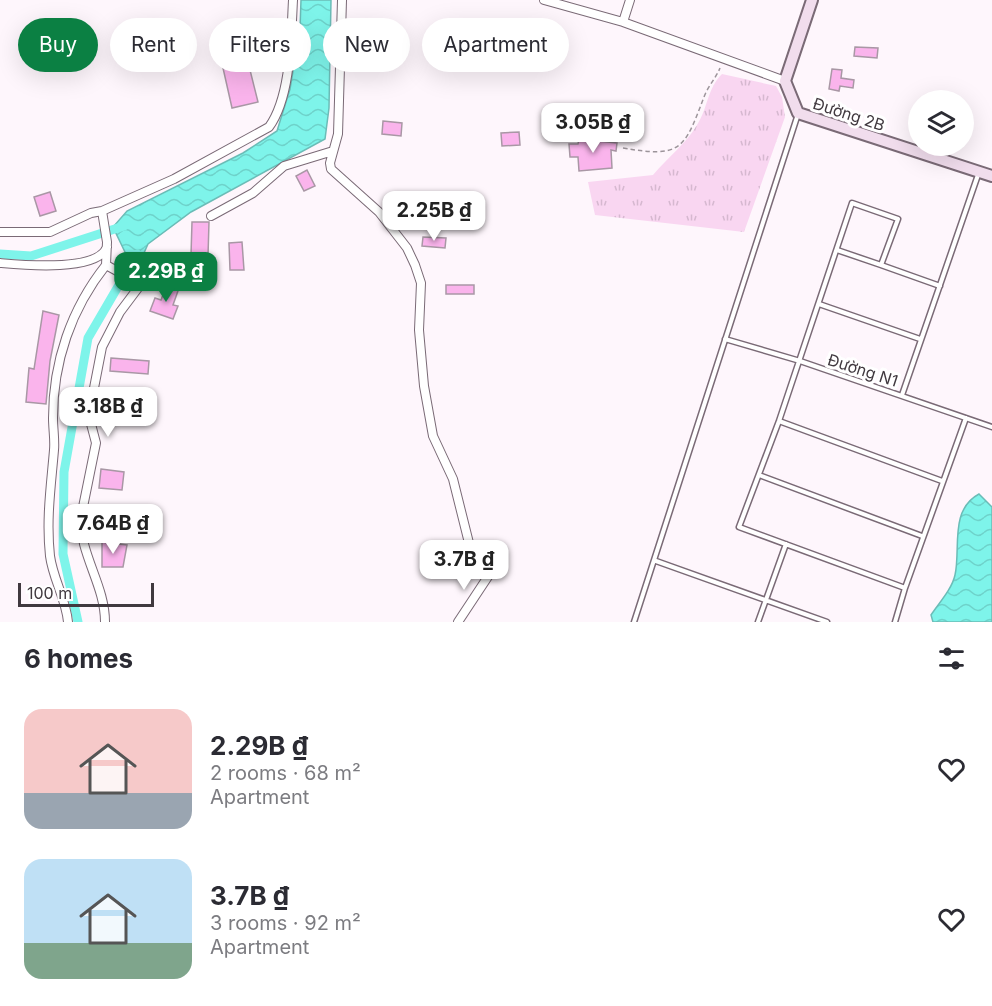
<!DOCTYPE html>
<meta charset="utf-8">
<style>
:root{--surface:#fff;--page:#f2f2f3;--text:#2b2b33;--muted:#7c7c81;--accent:#0b8043}
body{margin:0;font-family:Inter,sans-serif;background:var(--page);color:var(--text);height:100vh;display:flex;flex-direction:column;font-size:22px;white-space:nowrap}
*{box-sizing:border-box;margin:0}
p{font-size:20px;color:var(--muted)}
.icon{flex:none;width:33px;height:33px;fill:none;stroke:currentColor;stroke-width:2;stroke-linecap:round;stroke-linejoin:round}
.map{position:relative;height:622px;overflow:hidden}
.sheet{display:flex;flex-direction:column;background:var(--surface);flex:1}
.sheet>*{flex:none}
.banner{position:absolute;left:18px;top:18px;width:600px;height:54px;display:flex;gap:12px}
.controls{position:absolute;left:908px;top:90px;display:grid;gap:12px}
.controls a{display:grid;place-items:center;width:66px;height:66px;border-radius:50%;background:var(--surface);box-shadow:0 6px 24px #0002;font-size:30px}
.scale{position:absolute;left:18px;bottom:15px;width:136px;box-sizing:border-box;padding-left:6px;border:3px solid #40393f;border-top:0;font-size:16px;line-height:21px;white-space:nowrap;color:#40393f;-webkit-text-stroke:4px #fff;paint-order:stroke}
.price{position:absolute;translate:-50% -51px;padding:0 14px;border-radius:12px;background:#fff;color:#222;font-size:20px;line-height:39px;filter:drop-shadow(0 2px 3px #0008)}
.price::after{content:'';position:absolute;left:50%;top:36px;width:18px;height:14px;margin-left:-9px;background:inherit;clip-path:polygon(0 0,100% 0,50% 100%)}
.price.current{background:var(--accent);color:#fff}
ul{padding:0;list-style:none}
li{display:flex;align-items:center;gap:18px;height:150px;padding:0 24px}
li span{display:grid;place-items:center;flex:none;width:168px;height:120px;border-radius:18px;color:#555}
li>.icon{margin-inline-start:auto}
span .icon{width:72px;height:72px;fill:#fffc;stroke-width:1}
li b{font-size:26px}
h2{display:flex;justify-content:space-between;align-items:center;height:72px;padding:0 24px;font-size:26px}
.pill{padding:0 21px;border-radius:27px;background:var(--surface);box-shadow:0 6px 24px #0002;font-size:21px;line-height:54px}
.pill.current{background:var(--accent);color:#fff}
.map>svg:first-child{display:block}
.grass{fill:url(#grass-tufts)}
.water{fill:url(#water-waves);stroke:#6bbcb7;stroke-width:1.5}
.lines{fill:none;stroke-linecap:round;stroke-linejoin:round}
.canal{stroke:#7ef4ea;stroke-width:9}
.building{fill:#fab4ec;stroke:#a997a5;stroke-width:1.5}
.lane-casing{stroke:#7a6a76;stroke-width:7}
.street-casing{stroke:#7a6a76;stroke-width:10}
.secondary-casing{stroke:#7a6a76;stroke-width:14}
.path{stroke:#9c949a;stroke-width:1.5;stroke-dasharray:4.5 3;stroke-linecap:butt}
.lane{stroke:#fff;stroke-width:4}
.street{stroke:#fff;stroke-width:8}
.secondary{stroke:#f1dded;stroke-width:10}
.labels{text-anchor:middle;stroke-width:6;stroke-linejoin:round;paint-order:stroke}
.street-label{font-size:16px;fill:#40393f;stroke:#fff}
</style>
<div class="map">
<svg width="992" height="622" viewBox="0 0 992 622">
<defs>
<pattern id="grass-tufts" width="24" height="20" patternUnits="userSpaceOnUse" patternTransform="scale(1.5)"><rect width="24" height="20" fill="#f9d6f1"/><path d="M3 7l-1-3M5 7V3M7 7l1-3M15 17l-1-3M17 17v-4M19 17l1-3" fill="none" stroke="#d6b8d0"/></pattern>
<pattern id="water-waves" width="16" height="10" patternUnits="userSpaceOnUse" patternTransform="scale(1.5)"><rect width="16" height="10" fill="#7ef4ea"/><path d="M0 5q4-4 8 0t8 0" fill="none" stroke="#6ed2ca"/></pattern>
</defs>
<rect width="100%" height="100%" fill="#fef6fc"/>
<path class="grass" d="M722 74 776 86 782 97 785 117 744 232 595 215 588 182 653 175C668 157 685 145 697 125 708 108 707 89 722 74Z"/>
<path class="water" d="M301 0H331L329 108 325 139 191 212 148 244 135 273 113 227 127 211 243 153 277 131 290 89 300 29Z
M979 494 992 507V622H933L931 615C939 603 952 589 955 575 961 549 949 510 979 494Z"/>
<g class="lines">
<path class="canal" d="M0 254 31 256 124 226
M78 622 63 554 64 472 88 338 137 254"/>
</g>
<path class="building" d="M367 40 388 46 384 59 364 53Z
M855 47 878 48 877 58 854 56Z
M248 62 258 102 232 108 223 68Z
M832 69 842 70 841 78 854 80 853 88 840 86 839 91 829 89Z
M383 121 402 123 401 136 382 134Z
M519 132 520 145 502 146 501 133Z
M579 139 617 143 616 151 611 150 612 168 579 171 578 157H570L569 144H578Z
M307 170 315 186 304 191 296 176Z
M50 192 56 211 40 216 34 197Z
M192 222H209L208 256 191 255Z
M423 237 446 238 445 248 422 246Z
M242 242 244 270H230L229 243Z
M161 259 194 261 193 273 161 271Z
M167 284 179 288 173 305 178 306 173 319 150 311 155 298 161 300Z
M446 285H474V294H446Z
M43 311 59 315 50 361 46 404 26 402 29 368 34 369Z
M111 358 149 361 148 374 110 371Z
M101 469 124 472 122 490 99 488Z
M102 542 127 545 123 567H102Z"/>
<g class="lines">
<defs>
<path id="lane" d="M837 250 881 265
M940 286 881 265 898 219 852 203 779 421 739 527 905 588 966 418
M819 304 920 339
M725 339 800 361 992 427
M902 395 979 172
M779 421 942 481
M759 475 922 536
M656 561 827 622
M634 622 798 114
M758 622 786 544
M895 622 905 588"/>
<path id="street" d="M342 0 338 134 330 163 331 169 379 212 407 248 415 265 421 283 419 330 424 386 433 436 453 479 469 543 482 561 489 563 493 569 458 622
M544 0 623 22 785 81
M623 22 630 0
M102 211 107 242 106 265 141 284
M211 216 253 193 284 166 333 151
M0 232H50L91 213 102 211 174 179 269 127C291 97 291 37 293 0
M0 263C23 265 97 272 107 247
M68 622C66 599 53 579 50 556 46 519 51 486 54 450 55 440 53 429 53 418 53 362 71 309 106 265
M105 622C105 594 91 571 84 544 81 532 88 517 83 507L96 443 91 424 94 388 102 347 120 312 141 284 152 257"/>
<path id="secondary" d="M812 0 785 81 798 113 992 176"/>
</defs>
<use href="#lane" class="lane-casing"/>
<use href="#street" class="street-casing"/>
<use href="#secondary" class="secondary-casing"/>
<path class="path" d="M623 148C681 158 684 150 704 97 708 86 716 78 720 68"/>
<use href="#lane" class="lane"/>
<use href="#street" class="street"/>
<use href="#secondary" class="secondary"/>
</g>
<g class="labels">
<g class="street-label">
<text transform="translate(849 114) rotate(18)" y="6">Đường 2B</text>
<text transform="translate(863 370) rotate(18)" y="6">Đường N1</text>
</g>
</g>
</svg>
<div class="controls">
<a><svg class="icon" aria-label="layers" viewBox="0 0 24 24"><path d="M12 4l9 5-9 5-9-5zM3 14l9 5 9-5"/></svg></a>
</div>
<div class="scale">100 m</div>
<b class="price" style="left:593px;top:154px">3.05B ₫</b>
<b class="price" style="left:434px;top:242px">2.25B ₫</b>
<b class="price current" style="left:166px;top:303px">2.29B ₫</b>
<b class="price" style="left:108px;top:438px">3.18B ₫</b>
<b class="price" style="left:113px;top:555px">7.64B ₫</b>
<b class="price" style="left:464px;top:591px">3.7B ₫</b>
<div class="banner">
<a class="pill current">Buy</a>
<a class="pill">Rent</a>
<a class="pill">Filters</a>
<a class="pill">New</a>
<a class="pill">Apartment</a>
</div>
</div>
<section class="sheet">
<h2>6 homes<svg class="icon" aria-label="filters" viewBox="0 0 24 24"><path d="M4 7h16M4 17h16"/><circle cx="9" cy="7" r="2"/><circle cx="15" cy="17" r="2"/></svg></h2>
<ul>
<li><span style="background:linear-gradient(#f6c9c9 70%,#9aa5b1 0)"><svg class="icon" aria-label="home" viewBox="0 0 24 24"><path d="M3 11l9-7 9 7M6 9v11h12V9"/></svg></span><div><b>2.29B ₫</b><p>2 rooms · 68 m²</p><p>Apartment</p></div><svg class="icon" aria-label="heart" viewBox="0 0 24 24"><path d="M12 20l-8-8c-3-5 5-10 8-4 3-6 11-1 8 4z"/></svg></li>
<li><span style="background:linear-gradient(#bfe0f5 70%,#7fa58c 0)"><svg class="icon" aria-label="home" viewBox="0 0 24 24"><path d="M3 11l9-7 9 7M6 9v11h12V9"/></svg></span><div><b>3.7B ₫</b><p>3 rooms · 92 m²</p><p>Apartment</p></div><svg class="icon" aria-label="heart" viewBox="0 0 24 24"><path d="M12 20l-8-8c-3-5 5-10 8-4 3-6 11-1 8 4z"/></svg></li>
</ul>
</section>
